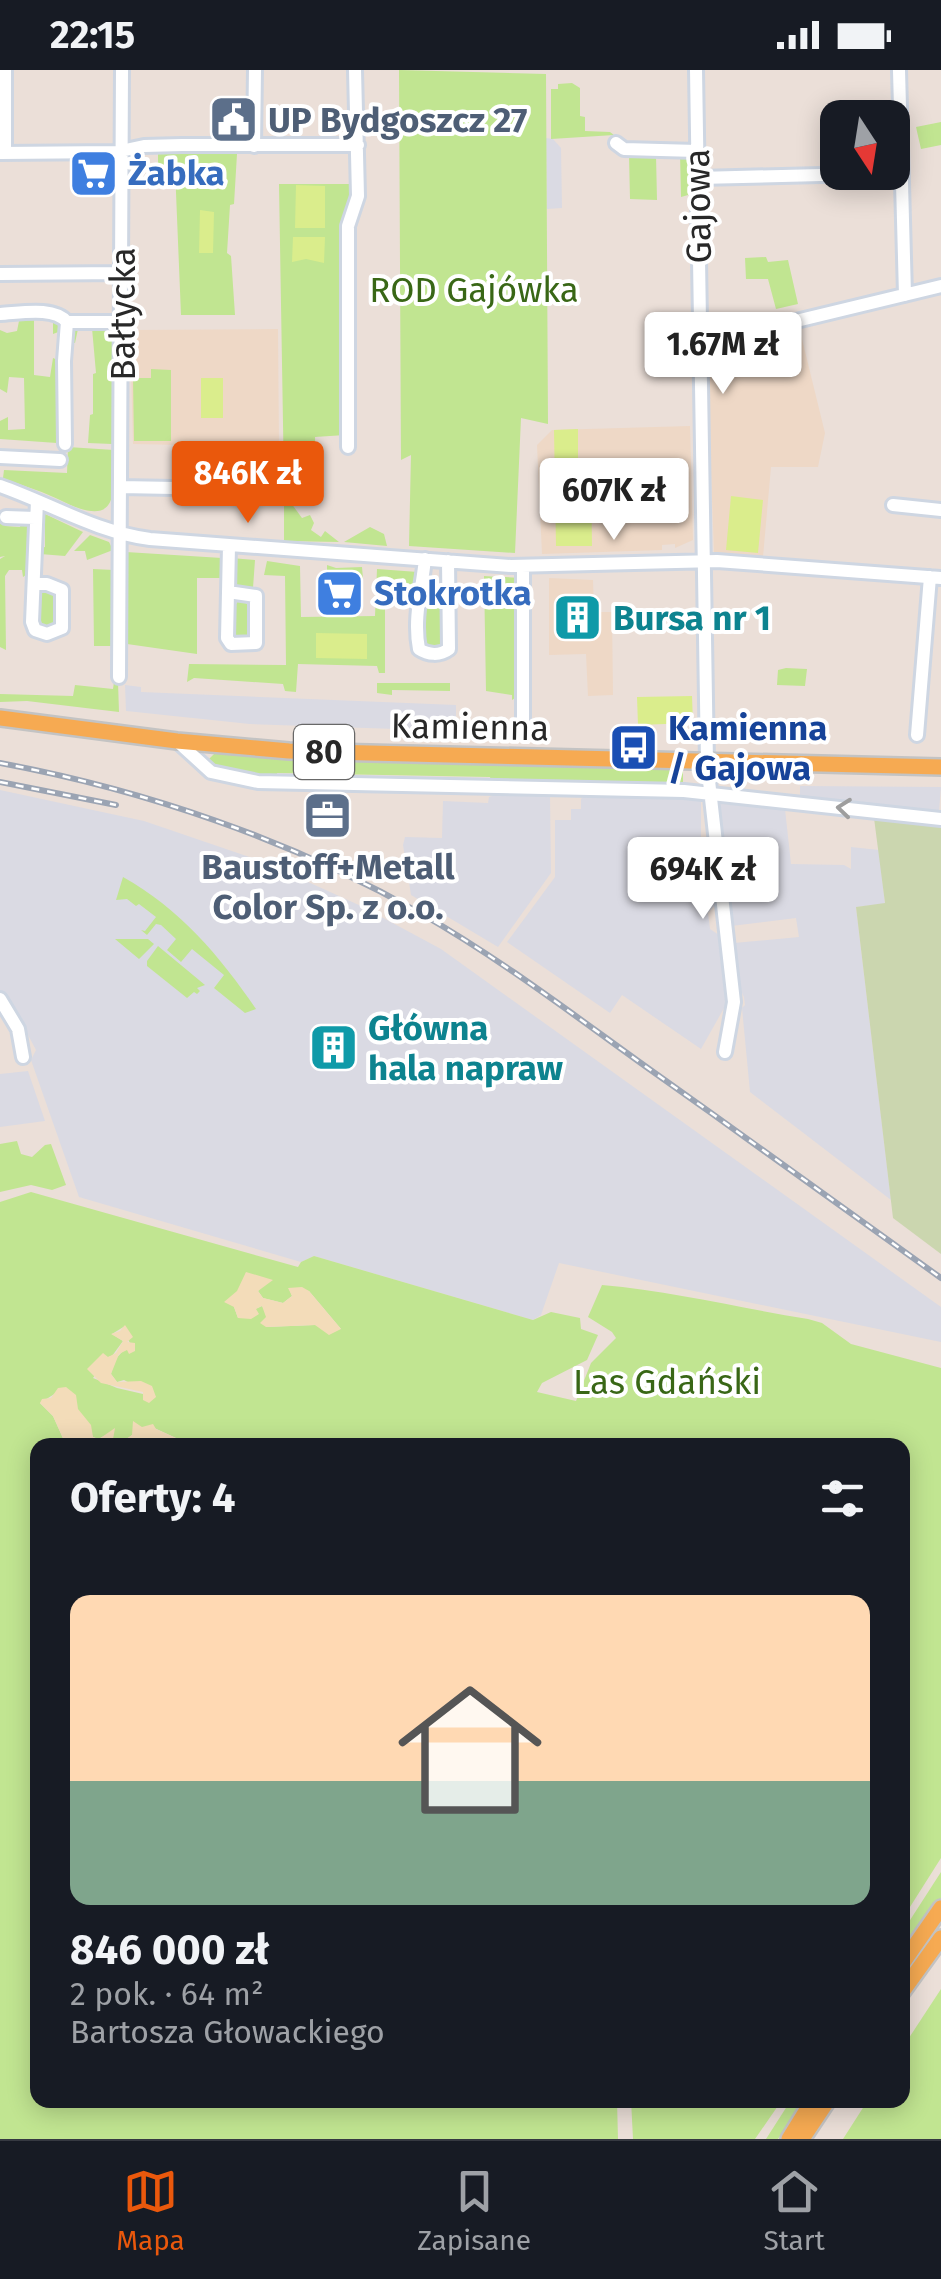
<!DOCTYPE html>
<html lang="pl">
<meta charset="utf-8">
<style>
:root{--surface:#171b24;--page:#20242c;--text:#f1f3f6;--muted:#9ea1a6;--line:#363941;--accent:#ea580c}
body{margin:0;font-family:"Fira Sans",sans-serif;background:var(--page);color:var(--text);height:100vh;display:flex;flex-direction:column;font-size:38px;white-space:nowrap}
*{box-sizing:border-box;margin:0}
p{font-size:32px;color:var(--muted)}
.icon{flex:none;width:55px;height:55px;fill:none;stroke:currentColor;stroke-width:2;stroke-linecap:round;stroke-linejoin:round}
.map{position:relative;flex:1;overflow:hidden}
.drawer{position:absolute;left:30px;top:1368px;width:880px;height:670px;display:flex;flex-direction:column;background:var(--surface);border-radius:20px;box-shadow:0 5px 25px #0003}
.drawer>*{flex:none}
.needle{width:65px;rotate:168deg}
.fabs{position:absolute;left:820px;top:30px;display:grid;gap:20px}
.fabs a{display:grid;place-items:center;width:90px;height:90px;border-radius:20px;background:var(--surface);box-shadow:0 5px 25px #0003;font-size:50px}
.price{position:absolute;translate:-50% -85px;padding:0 22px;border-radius:10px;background:#fff;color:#222;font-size:32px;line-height:65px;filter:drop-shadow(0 2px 5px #0008)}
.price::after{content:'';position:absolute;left:50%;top:60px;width:30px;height:22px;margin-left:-15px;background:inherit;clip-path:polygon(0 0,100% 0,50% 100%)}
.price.on{background:var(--accent);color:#fff}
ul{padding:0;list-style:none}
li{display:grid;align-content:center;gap:20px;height:530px;padding:0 40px}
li+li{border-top:2px solid var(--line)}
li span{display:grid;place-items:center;height:310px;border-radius:20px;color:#555}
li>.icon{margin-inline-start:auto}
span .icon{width:180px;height:180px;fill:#fffc;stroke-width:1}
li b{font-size:42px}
h2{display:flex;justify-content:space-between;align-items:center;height:120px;padding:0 40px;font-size:42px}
.status{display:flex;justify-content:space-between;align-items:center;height:70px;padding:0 50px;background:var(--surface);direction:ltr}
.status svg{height:28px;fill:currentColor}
.menu{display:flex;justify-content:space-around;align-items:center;height:140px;border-top:2px solid var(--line);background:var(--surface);font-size:28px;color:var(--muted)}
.menu a{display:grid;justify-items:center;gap:5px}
.menu .on{color:var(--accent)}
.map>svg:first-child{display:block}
.industrial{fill:#dadae3}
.education{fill:#eed8c6}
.green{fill:#c1e591;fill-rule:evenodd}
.sand{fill:#f3dcb9}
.cemetery{fill:#cbd6af}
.pitch{fill:#daed8c}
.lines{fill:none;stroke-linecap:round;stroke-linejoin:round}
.minor-casing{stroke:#ced6e2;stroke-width:18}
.major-casing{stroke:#c3c3c3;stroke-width:20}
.minor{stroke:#fff;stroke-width:12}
.major{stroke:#f6aa52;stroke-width:15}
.rail-casing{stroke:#9ba4b3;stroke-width:6}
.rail{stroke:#fff;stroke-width:2.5;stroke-dasharray:8;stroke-linecap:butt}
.oneway{stroke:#9e9e9e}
.labels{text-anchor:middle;stroke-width:8;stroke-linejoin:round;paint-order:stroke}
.shield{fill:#fff;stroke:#686868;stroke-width:2.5}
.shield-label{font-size:32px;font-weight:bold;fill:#282828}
.service-label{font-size:35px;font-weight:bold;fill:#4e5e75;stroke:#fff;text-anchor:start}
.shop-label{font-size:35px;font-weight:bold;fill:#366cbe;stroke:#fff;text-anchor:start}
.street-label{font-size:35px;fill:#282828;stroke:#fff}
.park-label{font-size:35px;fill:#396716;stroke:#fff}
.culture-label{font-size:35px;font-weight:bold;fill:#0d838f;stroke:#fff;text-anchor:start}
.transit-label{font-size:35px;font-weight:bold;fill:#164399;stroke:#fff;text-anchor:start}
</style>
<div class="status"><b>22:15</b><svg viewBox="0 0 49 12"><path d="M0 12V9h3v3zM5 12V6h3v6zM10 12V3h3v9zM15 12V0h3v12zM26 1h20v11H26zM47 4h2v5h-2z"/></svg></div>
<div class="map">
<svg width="941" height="2069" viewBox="0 0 941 2069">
<rect width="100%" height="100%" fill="#ebdfd8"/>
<path class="industrial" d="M546 68 553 69 561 78 562 138 547 139Z
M125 615 141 617V622L456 635V661L250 654 126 641Z
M800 716 941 717 939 741 800 727Z
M0 720 144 751 264 792 361 836 441 879 941 1237V1272L559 1193 541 1245 533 1250 314 1186 301 1192 79 1127 31 990 36 980 10 931 0 920Z
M497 724 550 725 551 803 498 877 411 825 403 775 405 767 442 768 443 731 488 733 489 727Z
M586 724 696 729 701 732V809L714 811 717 833 708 843 710 859 722 867 728 931 701 979 622 925 610 943 507 872 555 807V750H571V739H581V729Z
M721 734 785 739 791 794 844 795 851 799V777L879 780 885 834 856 837 891 1130 750 1022 742 938 745 935 744 927 739 917 734 873 799 867 796 848 731 856 718 739Z
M28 1001 45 1051 0 1057V1004Z"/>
<path class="education" d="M278 259 279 377 133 374 130 260Z
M801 265 825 363 818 397H771L763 487 714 482 707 294 714 286Z
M690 356 693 470 675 478V474L662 475V480L542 484 537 375 552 360Z
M549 508 593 510 594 542H612L613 625 588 626 586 584 549 585Z"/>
<path class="green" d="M399 0 546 4 548 354 521 348 515 483 409 476 411 385 401 390Z
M572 13 580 18V46L585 47V61L610 62 614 65 551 69V19H558V14Z
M941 52V75L921 79 916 57Z
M680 83 690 85 691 118 688 125 681 127Z
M158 84H237L234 134 230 135 227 183 231 186 235 245H181L175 98H158Z
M629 85H656L657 130 630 129Z
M279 114H350L345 365 315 367 316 392H306L301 410 284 413Z
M766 187 768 192 788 190 798 234 776 239 768 209H746L745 188Z
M20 246 52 245 61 250V261L53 264V247H34V305L50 307 53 288 60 291 62 368 57 373 0 369V351L8 347V360L25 359 24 308 9 307 7 323 0 319V260L7 263 17 261Z
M69 257 115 258 112 374 88 373 90 345 93 344V304L96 303 92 258 78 259 75 273 70 272Z
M151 299 171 300V371H134L133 308H151Z
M68 377 114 380C114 423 120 459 64 432 45 422 23 416 3 408L4 400 67 403Z
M284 424 293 426 291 433 302 448 310 445 314 453 311 460 321 467 325 461 339 472 284 471Z
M45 444 83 462 65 486 40 484V478L45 477Z
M4 450 5 456 20 457 21 451 29 452V503L23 507 22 500H9L5 506 6 580 0 577V489L5 486 0 487V453Z
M370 457 384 464 387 476 344 472Z
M90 465 109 472 113 480 87 490 85 481H74Z
M126 482 222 488V508H197V584L127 574Z
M231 488 255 490 253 518 234 519Z
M267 491 300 496 301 547 375 546 377 499 418 502 415 518 387 520 385 524V603H379L377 596 298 594 296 622 285 621 283 614 194 608 187 612 189 594 286 595 285 506 264 505Z
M327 495 336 498 362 497 363 509H327Z
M93 499 114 500V576H94Z
M484 506 499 507V514H504L505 507 520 508 518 626 512 630V625L486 621Z
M46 518 58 525 56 554 44 557 39 551 38 525Z
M442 529 444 578H424L423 530Z
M239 530 252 536 249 567 239 570C230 561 230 540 239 530Z
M786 598 807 599 805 616 777 615 778 600Z
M114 612H118L119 642 27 631 0 632V624L73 626 75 615 113 619Z
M377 613H450V621L392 620V625L377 623Z
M216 682 352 691 683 699V716L491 713 490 707 277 703 276 709 214 698 208 690Z
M123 807C179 838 220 886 256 939L245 943 214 918 224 905 192 879 181 892 167 880 176 869 161 855 156 854 147 865 141 860 145 861 156 847 139 834 136 836 127 829 116 830Z
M115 869H148L154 874 139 889Z
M158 876 205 915 197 918 200 921 197 924 194 922 187 928 147 896V891Z
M17 1071 21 1084 32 1087 45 1075 51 1074 66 1115 52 1120 31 1115 0 1122V1074Z
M31 1122 298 1197 301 1192 314 1186 533 1250 551 1242 580 1248 581 1259 598 1265 587 1290 542 1313 537 1322 576 1331 591 1293 616 1268 612 1262 588 1247 602 1215C672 1221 739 1238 808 1249L822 1253 851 1274 941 1298V1788L903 1848 902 1375H177L176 1368 150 1356C134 1358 128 1374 112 1375L108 1364 98 1369 93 1367C84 1344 77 1339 56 1323L40 1333 53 1346 66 1375H38V2030H617L618 2069H0V1132ZM246 1203 267 1209 258 1221 263 1228 283 1233 292 1226 289 1218 309 1221 341 1259 315 1255 266 1257V1240L262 1236 255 1239 258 1244 238 1248 234 1237ZM125 1256 132 1267 127 1268 130 1273 113 1292 111 1304 117 1312 124 1310 156 1327 117 1318 93 1308 108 1287 112 1286 123 1271 112 1264Z
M941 1802V1829L903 1886V1861Z
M941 1919V2069H843L868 2030H902L903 1977Z
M631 2030H782L755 2069H633Z
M791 2030H805L778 2069H766Z"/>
<path class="sand" d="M246 1202 273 1210 258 1221 263 1228 283 1233 292 1226 288 1218 302 1217 309 1221 341 1259 329 1265 315 1255 266 1257 260 1253 266 1247 262 1236 256 1239 259 1244 251 1249 238 1248 234 1237 224 1232 237 1221Z
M125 1255 133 1267 127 1272 135 1273V1281L129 1284 127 1280 119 1284 111 1304 117 1312 141 1311 152 1316 156 1327 149 1333 143 1330V1322L101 1313 87 1299 103 1283 108 1287 116 1283 123 1271 111 1264 120 1261Z
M66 1317 76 1325 78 1339 91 1355 93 1367 99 1369 115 1358 112 1375H66L53 1346 40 1333 42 1329 51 1328 58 1318Z
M133 1351 142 1357 153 1354 156 1359 176 1368 177 1375H117L132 1365Z"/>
<path class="cemetery" d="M874 748 941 756V1184L893 1148 856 837 885 833Z"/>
<path class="pitch" d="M296 115 325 116V158H295Z
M200 140 214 142 213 183H199Z
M293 167H325L324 193 306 189 292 192Z
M201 308H223V348H201Z
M578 359V400H591L592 476H556L554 360Z
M731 426 763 430 758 483 726 480Z
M316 563 367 564V589L316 588Z
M692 626 693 653 638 655 637 627Z"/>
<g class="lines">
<defs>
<path id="minor" d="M5 0V83
M696 0 707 693 734 932 725 982
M899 0 905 225
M616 73 624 79 697 81
M254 76 255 0
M0 83 116 82 144 76 182 75H358
M698 108 901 103
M0 204 123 203
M0 244C20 243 54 236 67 252H123
M701 274 941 216
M65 374 64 291 67 252
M348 377V156L358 126 355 0
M0 387 60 390
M0 416C51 434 96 462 150 469L511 496 717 491 941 508
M120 417 282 420
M893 435 941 440
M6 447 35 448
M425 489C422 519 413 548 419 579 428 585 440 586 449 579L448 491
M523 496V657
M35 514H47L62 520V558L47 564 35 560 32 552 37 431
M228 522 256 526V573L231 574 227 568 229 476
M418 527 448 525
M119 607 122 0
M917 665 930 507
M177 671 211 702 258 712 684 721 941 749
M0 929 18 959 23 987"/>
<path id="major" d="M0 648 177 671 289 681 941 697
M902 1894 941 1838
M902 1922 941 1868
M789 2069 813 2030
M802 2069 828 2030"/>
</defs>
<use href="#minor" class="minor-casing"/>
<use href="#major" class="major-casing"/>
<use href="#minor" class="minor"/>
<use href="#major" class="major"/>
<defs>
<path id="rail" d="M0 693C145 720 291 770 420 843 499 888 571 943 645 996 744 1066 842 1137 941 1208
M0 712 116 735"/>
</defs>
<use href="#rail" class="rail-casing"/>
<use href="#rail" class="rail"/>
</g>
<defs><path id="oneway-chevron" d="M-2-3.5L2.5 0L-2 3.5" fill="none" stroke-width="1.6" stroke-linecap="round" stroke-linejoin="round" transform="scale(2.5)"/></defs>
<use class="oneway" href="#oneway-chevron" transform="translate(844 738) rotate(-174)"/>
<defs>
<symbol id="civic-square" viewBox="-11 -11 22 22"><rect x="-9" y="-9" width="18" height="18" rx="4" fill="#5c6f8a" stroke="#fff"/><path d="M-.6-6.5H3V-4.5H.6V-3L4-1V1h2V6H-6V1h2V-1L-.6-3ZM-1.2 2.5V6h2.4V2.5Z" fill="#fff"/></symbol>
<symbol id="supermarket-square" viewBox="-11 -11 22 22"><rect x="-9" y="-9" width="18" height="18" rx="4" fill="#3f7fe0" stroke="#fff"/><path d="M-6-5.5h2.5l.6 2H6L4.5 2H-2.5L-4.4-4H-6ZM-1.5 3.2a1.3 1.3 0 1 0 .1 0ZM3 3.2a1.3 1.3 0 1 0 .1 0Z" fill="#fff"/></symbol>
<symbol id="building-square" viewBox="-11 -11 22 22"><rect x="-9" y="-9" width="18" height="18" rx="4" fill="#0f9aa8" stroke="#fff"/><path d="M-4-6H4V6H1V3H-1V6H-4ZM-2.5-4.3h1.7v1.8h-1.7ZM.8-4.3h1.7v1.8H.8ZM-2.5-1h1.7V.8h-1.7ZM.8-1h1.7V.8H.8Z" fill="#fff"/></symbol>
<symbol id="bus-square" viewBox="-11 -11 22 22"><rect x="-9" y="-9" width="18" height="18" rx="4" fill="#1a4fb4" stroke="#fff"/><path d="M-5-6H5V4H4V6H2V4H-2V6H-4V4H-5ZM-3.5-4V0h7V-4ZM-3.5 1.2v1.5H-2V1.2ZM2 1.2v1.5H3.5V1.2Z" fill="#fff"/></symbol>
<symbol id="office-square" viewBox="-11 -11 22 22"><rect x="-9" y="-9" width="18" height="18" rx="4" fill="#5c6f8a" stroke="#fff"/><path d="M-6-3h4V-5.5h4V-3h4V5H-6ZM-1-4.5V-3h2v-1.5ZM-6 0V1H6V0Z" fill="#fff"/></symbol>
</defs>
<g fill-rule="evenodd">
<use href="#civic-square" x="206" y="22" width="55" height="55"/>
<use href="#supermarket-square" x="66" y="76" width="55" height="55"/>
<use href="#supermarket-square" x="312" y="496" width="55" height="55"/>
<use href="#building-square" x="550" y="520" width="55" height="55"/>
<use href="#bus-square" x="606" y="650" width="55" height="55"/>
<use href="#office-square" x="300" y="718" width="55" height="55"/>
<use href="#building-square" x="306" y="950" width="55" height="55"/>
</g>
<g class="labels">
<rect class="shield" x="294" y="655" width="60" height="54" rx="8"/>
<g class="shield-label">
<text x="324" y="693">80</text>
</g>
<g class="service-label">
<text x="268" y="62">UP Bydgoszcz 27</text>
<text x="328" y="809" text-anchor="middle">Baustoff+Metall<tspan x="328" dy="40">Color Sp. z o.o.</tspan></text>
</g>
<g class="shop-label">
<text x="128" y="115">Żabka</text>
<text x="374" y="535">Stokrotka</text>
</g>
<g class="street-label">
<text transform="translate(698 136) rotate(-91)" y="12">Gajowa</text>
<text transform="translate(123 244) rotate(-90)" y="12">Bałtycka</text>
<text transform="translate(470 657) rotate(1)" y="12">Kamienna</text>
</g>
<g class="park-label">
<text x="474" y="232">ROD Gajówka</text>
<text x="667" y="1324">Las Gdański</text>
</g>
<g class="culture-label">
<text x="613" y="560">Bursa nr 1</text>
<text x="368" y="970">Główna<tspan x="368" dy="40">hala napraw</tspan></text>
</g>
<g class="transit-label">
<text x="668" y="670">Kamienna<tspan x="668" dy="40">/ Gajowa</tspan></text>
</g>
</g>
</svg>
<div class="fabs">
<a><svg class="needle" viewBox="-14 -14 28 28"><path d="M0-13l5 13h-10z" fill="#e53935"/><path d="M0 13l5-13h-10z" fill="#9ea1a6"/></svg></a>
</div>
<b class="price" style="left:723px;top:327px">1.67M zł</b>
<b class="price on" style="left:248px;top:456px">846K zł</b>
<b class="price" style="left:614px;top:473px">607K zł</b>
<b class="price" style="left:703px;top:852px">694K zł</b>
<section class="drawer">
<h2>Oferty: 4<svg class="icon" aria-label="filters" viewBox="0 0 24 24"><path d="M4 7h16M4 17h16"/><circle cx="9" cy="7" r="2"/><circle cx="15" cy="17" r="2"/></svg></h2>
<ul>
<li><span style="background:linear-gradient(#ffd9b3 60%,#7fa58c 0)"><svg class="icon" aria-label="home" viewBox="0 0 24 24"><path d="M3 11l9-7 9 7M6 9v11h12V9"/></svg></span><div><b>846 000 zł</b><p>2 pok. · 64 m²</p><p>Bartosza Głowackiego</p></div></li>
</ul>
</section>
</div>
<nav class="menu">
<a class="on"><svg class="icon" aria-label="map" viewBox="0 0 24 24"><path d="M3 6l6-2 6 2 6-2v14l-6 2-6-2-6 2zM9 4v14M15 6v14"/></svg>Mapa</a>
<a><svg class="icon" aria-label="saved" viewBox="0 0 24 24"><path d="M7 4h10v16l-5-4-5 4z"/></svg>Zapisane</a>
<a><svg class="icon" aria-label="home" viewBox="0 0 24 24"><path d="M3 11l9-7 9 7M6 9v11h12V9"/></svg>Start</a>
</nav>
